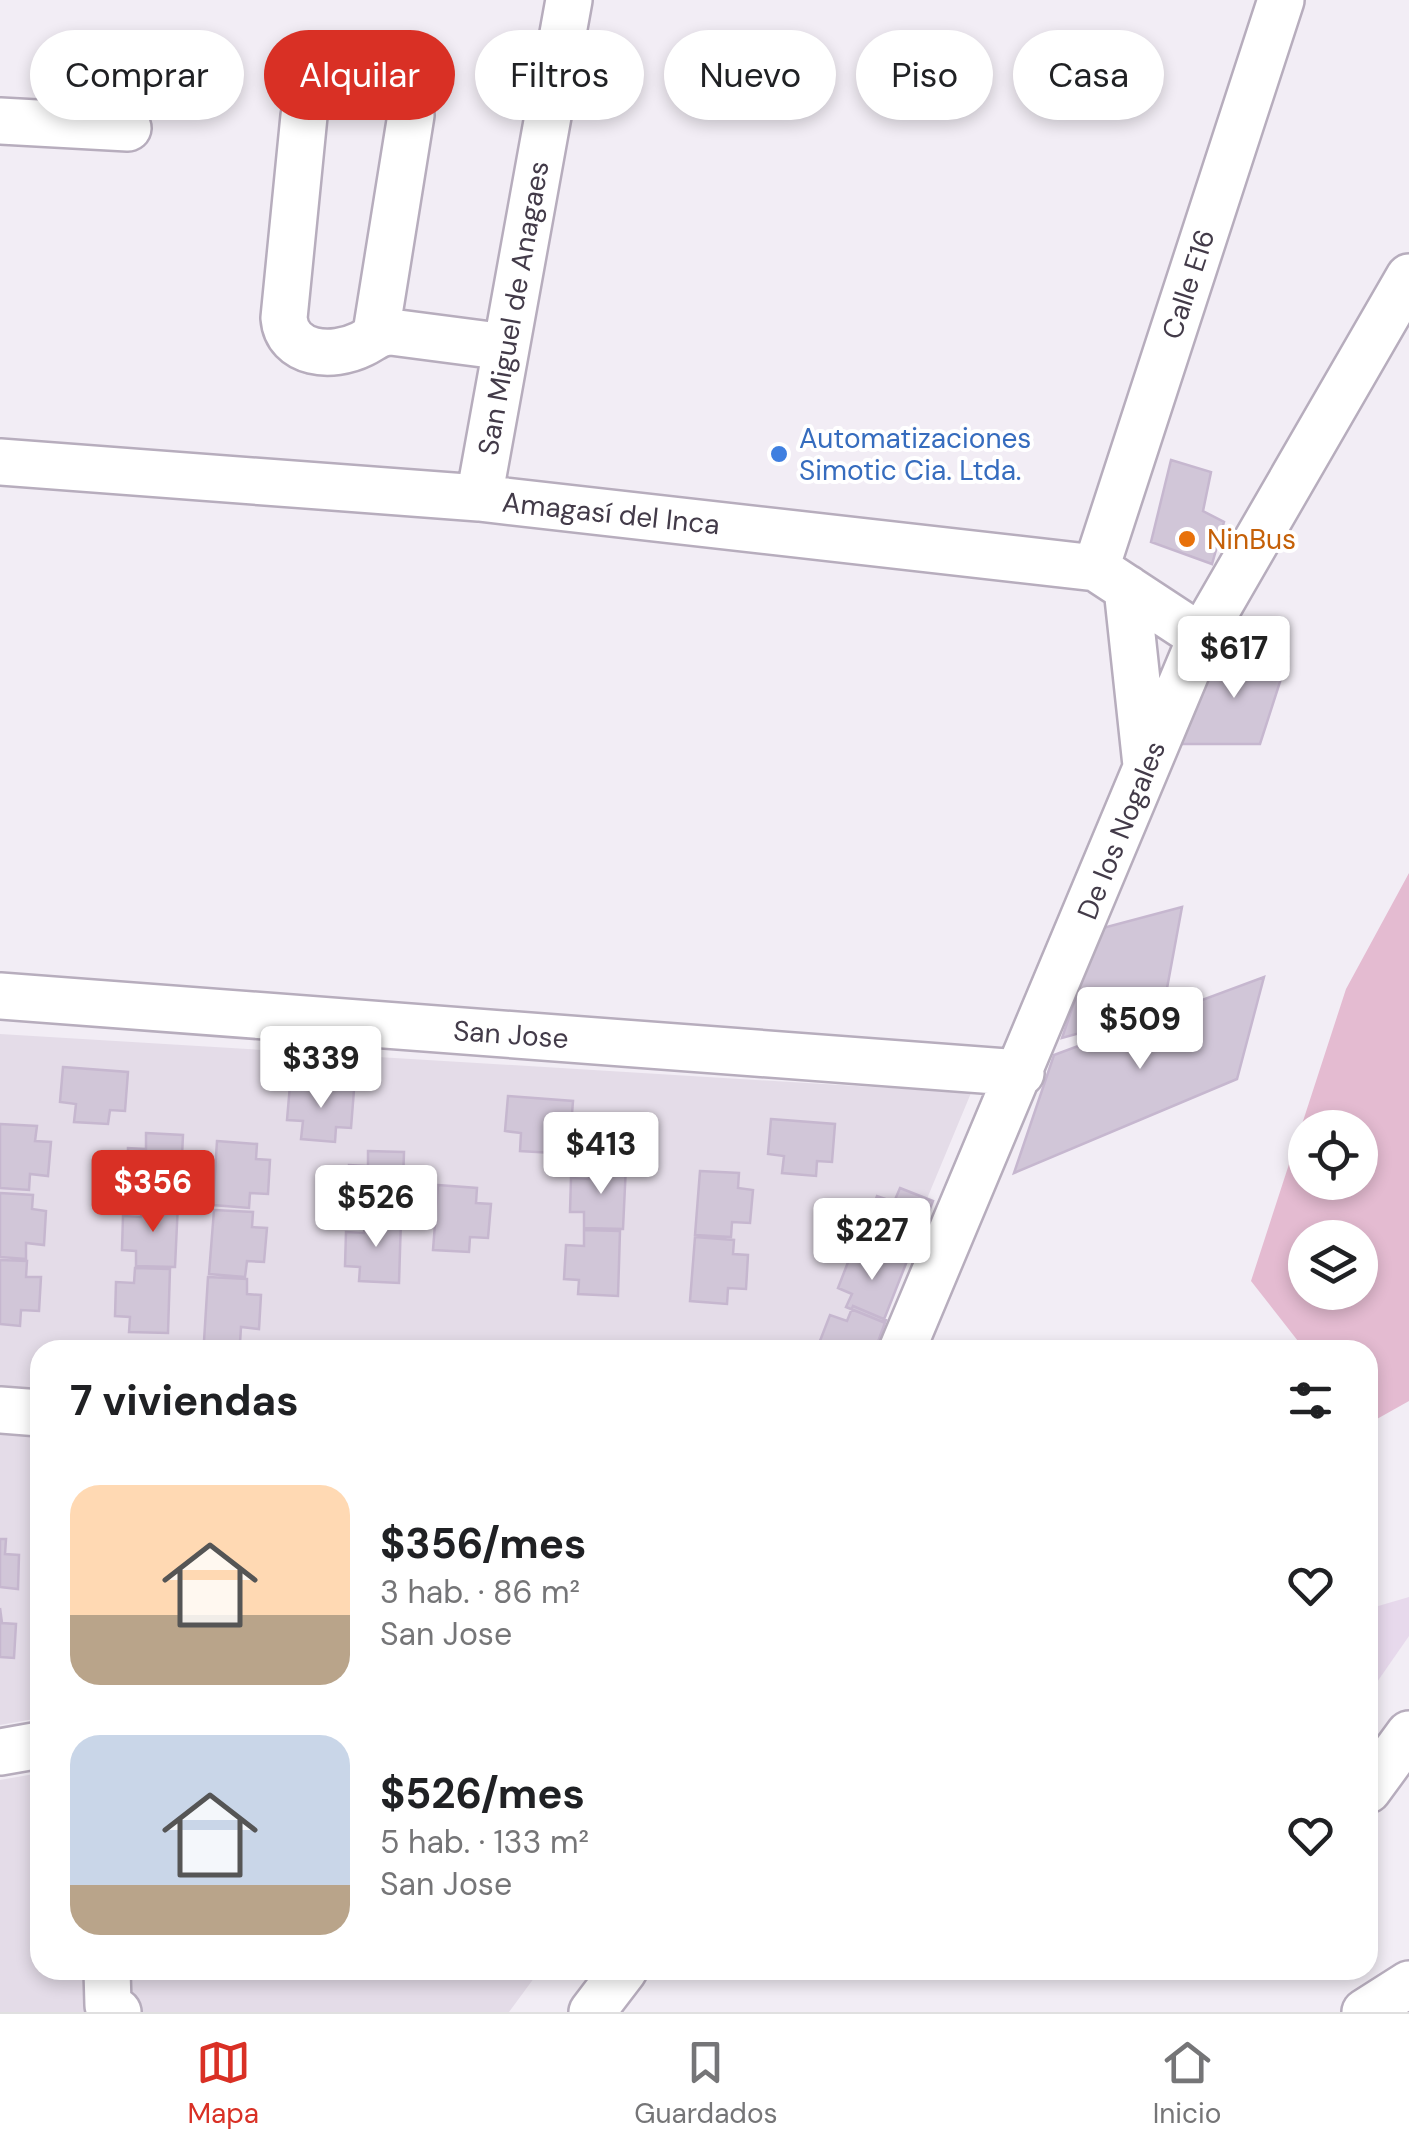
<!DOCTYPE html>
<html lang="es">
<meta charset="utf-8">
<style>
:root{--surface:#fff;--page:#f2f2f2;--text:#202124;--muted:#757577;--line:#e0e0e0;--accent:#d93025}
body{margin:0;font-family:"DM Sans",sans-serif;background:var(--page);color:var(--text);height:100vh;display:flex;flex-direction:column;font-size:38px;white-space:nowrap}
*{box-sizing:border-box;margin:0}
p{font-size:32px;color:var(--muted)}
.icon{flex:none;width:55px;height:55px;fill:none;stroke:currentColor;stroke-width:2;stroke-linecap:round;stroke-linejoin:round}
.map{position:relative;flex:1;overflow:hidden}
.panel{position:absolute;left:30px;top:1340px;width:1348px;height:640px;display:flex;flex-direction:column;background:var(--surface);border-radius:30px;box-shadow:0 5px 15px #0003}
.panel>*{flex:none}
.banner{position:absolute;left:30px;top:30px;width:1350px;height:90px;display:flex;gap:20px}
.buttons{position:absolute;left:1288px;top:1110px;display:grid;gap:20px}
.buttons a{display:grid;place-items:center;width:90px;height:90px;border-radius:50%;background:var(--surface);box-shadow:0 5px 15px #0003;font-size:50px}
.price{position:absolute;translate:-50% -85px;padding:0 22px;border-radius:10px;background:#fff;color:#222;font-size:32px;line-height:65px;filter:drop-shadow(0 2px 5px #0008)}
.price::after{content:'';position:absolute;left:50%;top:60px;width:30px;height:22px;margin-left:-15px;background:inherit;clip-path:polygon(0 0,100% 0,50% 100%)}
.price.active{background:var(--accent);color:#fff}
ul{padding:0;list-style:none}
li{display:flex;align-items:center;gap:30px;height:250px;padding:0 40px}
li span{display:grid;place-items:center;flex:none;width:280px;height:200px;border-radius:30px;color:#555}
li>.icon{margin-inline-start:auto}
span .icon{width:120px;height:120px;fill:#fffc;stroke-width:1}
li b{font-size:42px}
h2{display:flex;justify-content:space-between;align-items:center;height:120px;padding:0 40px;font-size:42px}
.chip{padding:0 35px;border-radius:45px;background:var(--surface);box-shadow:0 5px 15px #0003;font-size:35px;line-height:90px}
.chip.active{background:var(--accent);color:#fff}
.tab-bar{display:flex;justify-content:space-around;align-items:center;height:140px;border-top:2px solid var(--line);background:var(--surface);font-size:28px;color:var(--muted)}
.tab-bar a{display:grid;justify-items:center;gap:5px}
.tab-bar .active{color:var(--accent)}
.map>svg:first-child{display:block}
.residential{fill:#e4dce8}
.education{fill:#e7d9ec}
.green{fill:#e4bbd1;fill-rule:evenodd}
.building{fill:#d1c6d8;stroke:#c6b7cf;stroke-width:2.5}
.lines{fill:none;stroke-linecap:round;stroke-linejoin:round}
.minor-casing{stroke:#b7adbd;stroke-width:50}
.minor{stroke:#fff;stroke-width:45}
.shop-dot{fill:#3f7fe0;stroke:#fff;stroke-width:4}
.food-dot{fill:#e8710a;stroke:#fff;stroke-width:4}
.labels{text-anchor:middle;stroke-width:8;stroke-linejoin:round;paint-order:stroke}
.street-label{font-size:28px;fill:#433b49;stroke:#fff}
.shop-label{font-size:28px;fill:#366cbe;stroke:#fff;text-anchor:start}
.food-label{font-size:28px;fill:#c56008;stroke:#fff;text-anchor:start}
</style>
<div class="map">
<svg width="1409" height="2012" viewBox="0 0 1409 2012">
<rect width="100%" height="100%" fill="#f2edf5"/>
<path class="residential" d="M0 1034 971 1093 864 1350H40V1718L0 1725Z
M40 1773V1970H310L311 1973 540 1970 509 2012H0V1780Z"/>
<path class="education" d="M1409 1597V1636L1368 1695V1609Z"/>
<path class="green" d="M1409 873V1401L1368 1424V1350H1305L1251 1281 1346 989ZM1305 1128H1360V1182H1305ZM1305 1238H1360V1292H1305Z"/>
<path class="building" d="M1171 460 1211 472 1203 511 1224 522 1212 564 1151 542Z
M1215 656 1288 657 1260 744H1174Z
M1182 907 1163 1010 1062 1038 1099 929Z
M1264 977 1237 1079 1014 1173 1054 1055Z
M63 1067 128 1072 125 1111 110 1110 108 1124 74 1122 76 1104 60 1102Z
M290 1085 354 1090 351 1128 336 1127 335 1142 301 1139 303 1121 287 1120Z
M508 1096 573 1101 570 1140 555 1139 553 1153 520 1151 521 1133 505 1131Z
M771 1119 835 1124 832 1162 817 1161 816 1176 782 1173 784 1156 768 1154Z
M0 1124 37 1126 35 1141 51 1142 48 1176 30 1174 29 1190 0 1188Z
M146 1133 183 1135 180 1199 141 1198V1183L127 1182 128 1148 146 1149Z
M217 1141 257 1144 256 1159 270 1160 268 1194 250 1193 249 1208 213 1205Z
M368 1151 404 1152 402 1216 363 1215V1200L348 1199 349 1165 368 1166Z
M589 1164 626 1165 623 1229 584 1228V1212H570L571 1178 589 1179Z
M700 1171 739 1173 738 1188 753 1190 750 1223 732 1222 731 1237 695 1235Z
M438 1185 477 1188 476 1203 491 1204 488 1238 470 1237 469 1252 433 1250Z
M900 1188 933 1201 910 1261 874 1246 879 1232 865 1228 877 1196 894 1202Z
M0 1193 33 1195 32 1209 46 1211 44 1245 26 1243V1259L0 1257Z
M142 1202 178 1203 175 1267 136 1266V1251L122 1250 123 1216 141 1217Z
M214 1210 253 1212 252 1227 267 1228 264 1262 247 1261 245 1277 209 1274Z
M365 1217 401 1219 399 1283 359 1281 360 1267 345 1266 346 1232 364 1233Z
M584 1230 620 1231 618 1296 578 1294 579 1280 564 1279 566 1245 584 1246Z
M695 1237 734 1240 733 1254 748 1255 746 1289 728 1288 727 1304 690 1301Z
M873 1249 907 1261 883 1322 846 1307 852 1294 838 1288 850 1257 867 1263Z
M0 1260 27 1261 26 1277H41L39 1311 21 1310 20 1326 0 1324Z
M135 1268 170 1269 168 1333 129 1332 130 1317 115 1316 116 1282 134 1283Z
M208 1277 247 1279V1294L261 1295 259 1329 241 1327 240 1343 204 1341Z
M853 1306 886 1320 875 1350H829L818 1346 830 1315 847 1321Z
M0 1539H6L5 1554 19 1555 18 1589 0 1587Z
M0 1608 2 1623 16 1624 14 1658 0 1657Z"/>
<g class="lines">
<defs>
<path id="minor" d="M304 116 284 318C287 355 332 359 362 344 374 338 377 333 391 332L506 347
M0 121 128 128
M376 333 411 115
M0 462 479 498 1096 568 1201 637
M479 498 569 0
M1096 568 1281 0
M1127 588 1146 765
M0 996 1021 1073
M902 1350 1201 637 1409 277
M0 1410 40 1413
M0 1752 40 1745
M1368 1790 1409 1734
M107 1970 108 2005 118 2012
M592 2012 624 1970
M1365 2012 1409 1984"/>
</defs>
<use href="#minor" class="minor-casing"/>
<use href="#minor" class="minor"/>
</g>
<circle class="shop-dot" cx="779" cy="454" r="10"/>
<circle class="food-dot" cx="1187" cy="539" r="10"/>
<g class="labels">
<g class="street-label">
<text transform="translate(1188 284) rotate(-72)" y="10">Calle E16</text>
<text transform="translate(513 308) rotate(-80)" y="10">San Miguel de Anagaes</text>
<text transform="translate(611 513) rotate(6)" y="10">Amagasí del Inca</text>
<text transform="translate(1121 830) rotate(-68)" y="10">De los Nogales</text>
<text transform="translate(511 1034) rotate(4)" y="10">San Jose</text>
</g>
<g class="shop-label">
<text x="799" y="448">Automatizaciones<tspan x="799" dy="32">Simotic Cia. Ltda.</tspan></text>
</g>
<g class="food-label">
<text x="1207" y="549">NinBus</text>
</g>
</g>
</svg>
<div class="buttons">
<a><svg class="icon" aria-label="locate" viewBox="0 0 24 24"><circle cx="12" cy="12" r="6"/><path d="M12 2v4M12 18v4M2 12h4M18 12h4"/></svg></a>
<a><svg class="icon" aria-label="layers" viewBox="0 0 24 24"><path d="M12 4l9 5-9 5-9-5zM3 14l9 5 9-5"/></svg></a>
</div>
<b class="price" style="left:1234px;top:701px">$617</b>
<b class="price" style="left:1140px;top:1072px">$509</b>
<b class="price" style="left:321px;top:1111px">$339</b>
<b class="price" style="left:601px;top:1197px">$413</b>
<b class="price active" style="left:153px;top:1235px">$356</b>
<b class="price" style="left:376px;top:1250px">$526</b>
<b class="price" style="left:872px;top:1283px">$227</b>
<div class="banner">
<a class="chip">Comprar</a>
<a class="chip active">Alquilar</a>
<a class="chip">Filtros</a>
<a class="chip">Nuevo</a>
<a class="chip">Piso</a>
<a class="chip">Casa</a>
</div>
<section class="panel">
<h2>7 viviendas<svg class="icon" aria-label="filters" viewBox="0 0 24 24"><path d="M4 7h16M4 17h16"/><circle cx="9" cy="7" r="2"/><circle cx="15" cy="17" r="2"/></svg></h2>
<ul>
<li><span style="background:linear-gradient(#ffd9b3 65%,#b9a48a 0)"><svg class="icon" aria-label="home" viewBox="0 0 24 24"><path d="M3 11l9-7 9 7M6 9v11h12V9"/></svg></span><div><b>$356/mes</b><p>3 hab. · 86 m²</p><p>San Jose</p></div><svg class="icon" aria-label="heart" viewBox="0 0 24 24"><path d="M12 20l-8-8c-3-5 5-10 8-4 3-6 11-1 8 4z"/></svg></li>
<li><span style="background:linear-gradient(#c9d6e8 75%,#b9a48a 0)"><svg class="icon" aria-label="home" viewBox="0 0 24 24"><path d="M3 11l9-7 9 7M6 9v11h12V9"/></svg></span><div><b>$526/mes</b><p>5 hab. · 133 m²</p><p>San Jose</p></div><svg class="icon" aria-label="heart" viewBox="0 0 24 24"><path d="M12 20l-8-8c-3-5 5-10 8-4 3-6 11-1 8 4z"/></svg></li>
</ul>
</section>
</div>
<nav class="tab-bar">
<a class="active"><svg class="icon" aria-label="map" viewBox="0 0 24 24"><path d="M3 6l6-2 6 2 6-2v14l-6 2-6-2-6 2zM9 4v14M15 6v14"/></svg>Mapa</a>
<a><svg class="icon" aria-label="saved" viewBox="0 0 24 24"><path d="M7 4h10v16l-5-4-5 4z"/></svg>Guardados</a>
<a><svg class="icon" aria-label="home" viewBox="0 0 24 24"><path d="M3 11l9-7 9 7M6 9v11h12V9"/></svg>Inicio</a>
</nav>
